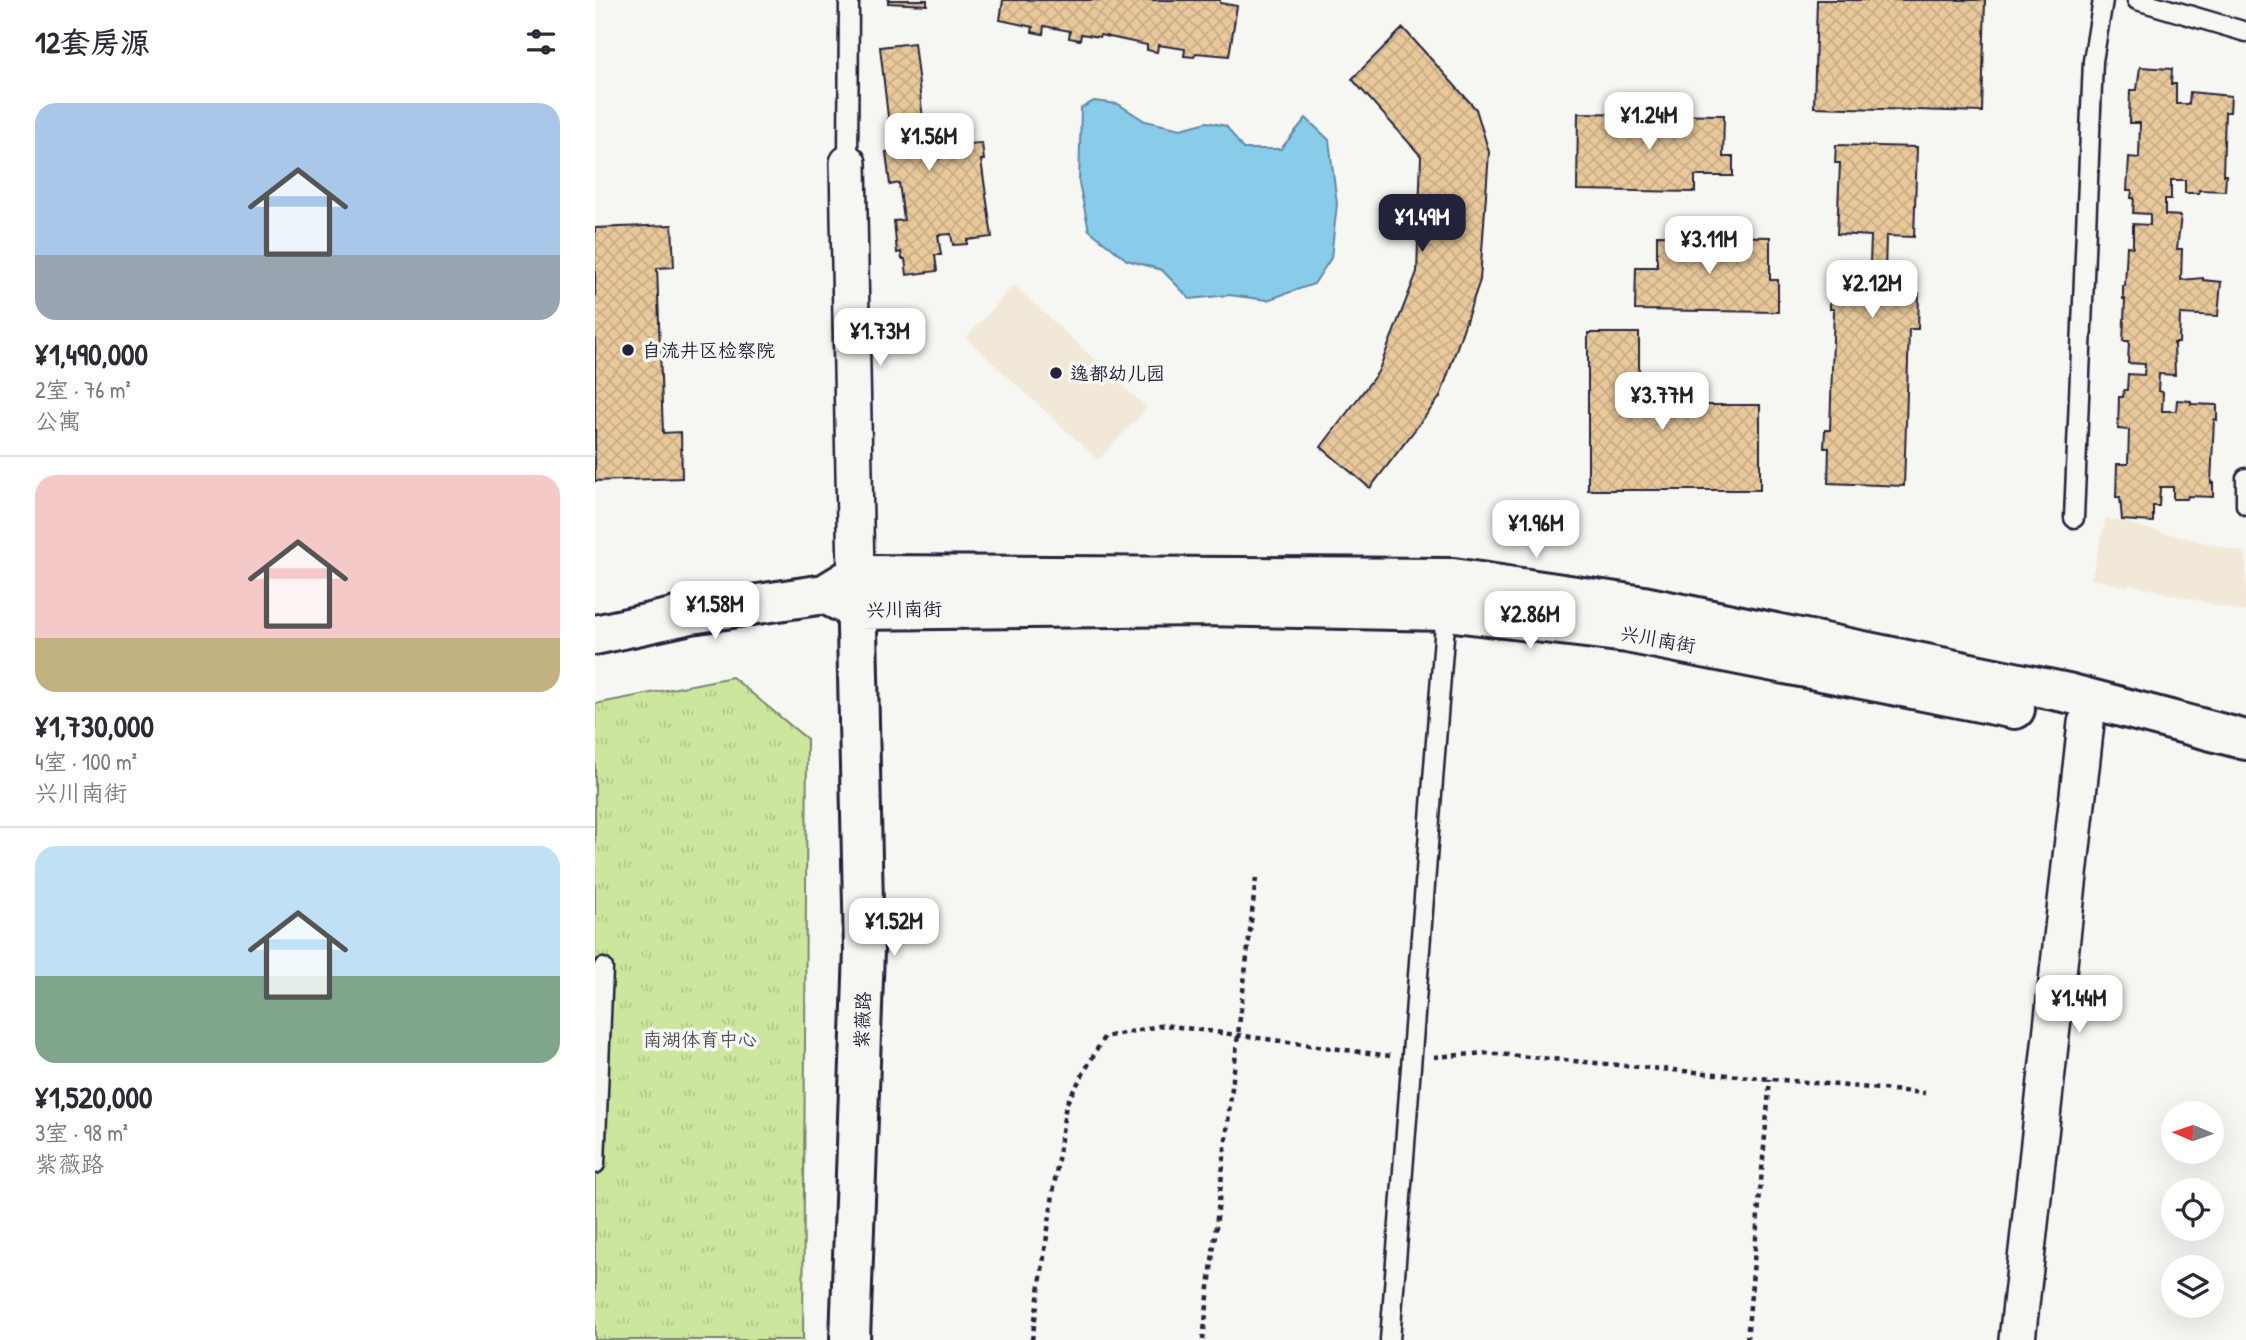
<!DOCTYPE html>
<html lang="zh">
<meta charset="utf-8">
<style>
:root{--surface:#fff;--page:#f2f2f3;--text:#2b2b33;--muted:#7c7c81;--line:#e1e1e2;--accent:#22223b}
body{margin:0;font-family:"Patrick Hand","LXGW WenKai TC",sans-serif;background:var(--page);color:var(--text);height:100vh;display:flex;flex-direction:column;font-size:26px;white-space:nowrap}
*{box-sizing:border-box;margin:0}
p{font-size:23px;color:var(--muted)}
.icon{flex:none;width:38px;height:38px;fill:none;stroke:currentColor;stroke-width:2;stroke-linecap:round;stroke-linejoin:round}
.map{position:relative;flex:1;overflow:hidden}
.sheet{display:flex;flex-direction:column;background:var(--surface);width:595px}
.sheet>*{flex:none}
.needle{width:46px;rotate:272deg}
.buttons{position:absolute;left:1566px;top:1101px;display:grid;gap:14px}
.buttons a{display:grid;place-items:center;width:63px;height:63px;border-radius:50%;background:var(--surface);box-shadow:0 7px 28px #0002;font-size:35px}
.price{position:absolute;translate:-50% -60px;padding:0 16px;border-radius:14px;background:#fff;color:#222;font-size:23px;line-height:46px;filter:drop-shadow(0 2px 4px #0008)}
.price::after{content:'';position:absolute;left:50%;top:42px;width:21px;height:16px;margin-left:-10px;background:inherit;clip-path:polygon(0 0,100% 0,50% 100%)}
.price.active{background:var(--accent);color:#fff}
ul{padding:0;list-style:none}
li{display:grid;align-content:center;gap:14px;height:371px;padding:0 35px}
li+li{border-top:2px solid var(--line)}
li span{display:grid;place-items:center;height:217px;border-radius:21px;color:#555}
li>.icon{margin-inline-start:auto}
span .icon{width:126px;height:126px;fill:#fffc;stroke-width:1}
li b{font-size:30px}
h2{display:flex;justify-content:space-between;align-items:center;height:84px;padding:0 35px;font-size:30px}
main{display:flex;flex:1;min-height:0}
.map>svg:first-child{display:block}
.built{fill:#f2e8d8}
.park{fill:url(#park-tufts);stroke:#77846c;stroke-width:2}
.water{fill:#89ccea;stroke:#6088a4;stroke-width:2}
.building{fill:url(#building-cross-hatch);stroke:#22223b;stroke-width:2}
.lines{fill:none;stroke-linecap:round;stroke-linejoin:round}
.lane-casing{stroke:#22223b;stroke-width:23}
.street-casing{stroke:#22223b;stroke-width:40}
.secondary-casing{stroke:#22223b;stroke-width:44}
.path{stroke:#22223b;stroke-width:4.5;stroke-dasharray:5 5;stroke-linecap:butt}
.lane{stroke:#f6f6f2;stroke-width:18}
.street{stroke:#f6f6f2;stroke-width:35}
.secondary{stroke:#f6f6f2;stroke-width:38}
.poi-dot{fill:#22223b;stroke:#f6f6f2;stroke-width:2.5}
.labels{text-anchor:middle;stroke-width:7;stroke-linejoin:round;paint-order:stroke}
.poi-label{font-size:19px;fill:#22223b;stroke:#f6f6f2;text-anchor:start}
.street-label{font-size:19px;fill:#22223b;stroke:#f6f6f2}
.park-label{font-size:19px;fill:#4c5354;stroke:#f6f6f2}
</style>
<main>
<section class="sheet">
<h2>12套房源<svg class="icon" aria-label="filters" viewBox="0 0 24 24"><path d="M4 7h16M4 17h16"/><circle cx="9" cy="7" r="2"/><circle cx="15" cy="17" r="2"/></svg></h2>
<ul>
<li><span style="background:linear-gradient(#a9c7e8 70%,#9aa5b1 0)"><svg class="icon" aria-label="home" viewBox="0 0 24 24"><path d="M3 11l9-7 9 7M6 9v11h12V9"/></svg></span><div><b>¥1,490,000</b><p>2室 · 76 m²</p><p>公寓</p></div></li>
<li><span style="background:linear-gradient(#f6c9c9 75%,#c2b280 0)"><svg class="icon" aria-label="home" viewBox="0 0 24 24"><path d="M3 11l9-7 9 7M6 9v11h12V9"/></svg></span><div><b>¥1,730,000</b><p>4室 · 100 m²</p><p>兴川南街</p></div></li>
<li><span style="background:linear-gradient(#bfe0f5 60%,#7fa58c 0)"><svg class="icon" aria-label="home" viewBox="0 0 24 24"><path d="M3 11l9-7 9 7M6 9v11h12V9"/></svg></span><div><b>¥1,520,000</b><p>3室 · 98 m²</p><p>紫薇路</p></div></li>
</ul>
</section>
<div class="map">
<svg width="1651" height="1340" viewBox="0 0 1651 1340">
<defs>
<pattern id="park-tufts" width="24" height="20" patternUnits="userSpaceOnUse" patternTransform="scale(1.75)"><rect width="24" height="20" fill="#cce79d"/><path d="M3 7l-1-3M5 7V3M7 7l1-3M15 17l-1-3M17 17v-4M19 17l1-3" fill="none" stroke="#afc688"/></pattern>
<pattern id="building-cross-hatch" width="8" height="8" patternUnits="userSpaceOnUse" patternTransform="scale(1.75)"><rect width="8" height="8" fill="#e9c99b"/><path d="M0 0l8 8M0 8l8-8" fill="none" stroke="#c8ac86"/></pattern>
</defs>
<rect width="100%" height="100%" fill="#f6f6f2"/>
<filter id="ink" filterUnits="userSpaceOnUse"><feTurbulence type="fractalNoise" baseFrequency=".0143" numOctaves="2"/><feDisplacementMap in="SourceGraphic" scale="14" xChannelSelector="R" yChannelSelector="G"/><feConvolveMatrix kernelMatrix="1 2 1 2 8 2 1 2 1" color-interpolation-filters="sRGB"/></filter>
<g filter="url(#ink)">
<path class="built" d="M419 285 552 408 503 460 371 338Z
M1511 518 1651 553V612L1534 584 1533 587 1496 579Z"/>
<path class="park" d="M137 677 212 739 208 1340H0V704Z"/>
<path class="water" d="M499 101 523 104 550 121 586 129 612 122 631 126 648 149H686L711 118 734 140 742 204 736 258 719 284 672 300 634 295 595 299 567 270 532 260 494 230 484 183 486 108Z"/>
<path class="building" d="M293 0H332V5L293 3Z
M408 0H625V3L642 6 634 56 601 53 599 57 589 56 590 49 563 45 562 52 552 50V45L505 35 504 37 486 34 485 40 474 38 475 31 449 26 448 34 437 32 438 27 405 20Z
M1222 0H1390L1387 112 1219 107Z
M808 28 881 109 894 152 885 280 845 397 775 488 726 447 783 372 822 272 826 156 757 79Z
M319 43 330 136H333L336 159 346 158 345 146 387 143 389 160H386L397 237 372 240V244L358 245 356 234 343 235 346 255H340L342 271 312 275 310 259H307L306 252 302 253 299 221 309 220 304 183 295 185 291 152 295 151 294 143H296L285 47Z
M1545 67 1577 69 1576 84H1581V104H1594L1595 92 1636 96 1635 112H1630L1628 175H1631L1630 191 1604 190V193H1590V180H1576V199H1570V215L1586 216 1582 249H1587L1586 280 1608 278V280L1626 282 1623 316 1585 314 1584 343H1579L1580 375 1564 374 1563 391 1568 392 1567 411H1581L1582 400 1596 401V404L1622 405V420L1619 419 1616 483H1618V497L1593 496 1592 499H1578V487H1565L1564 506H1558V522L1527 520 1525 497H1521L1522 464H1533L1534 430 1523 429 1524 397H1528L1529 390H1532L1533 374 1549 375 1550 364 1533 363 1534 341H1528L1530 299H1528V286H1530L1532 246 1538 247V224L1555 225V214L1538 213 1539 198H1536L1537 190H1532L1534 157 1544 158 1545 123H1534L1535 90H1542Z
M983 113 1129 115 1128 157H1138V176H1100V192L982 190Z
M1241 145 1322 147 1319 237 1291 236 1290 273 1317 274V293H1324L1323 329H1314L1309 486 1233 483 1234 448H1229L1230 430H1235L1239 309H1235V290H1241V263L1275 264 1276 236 1242 234 1245 163H1240Z
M77 225 79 267 62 268 68 433 86 432 87 478 0 481V228Z
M1062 235 1175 237V280H1183V312L1040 310 1041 267H1062Z
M993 333H1044V405H1165V490H993Z"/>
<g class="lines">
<defs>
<path id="lane" d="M1542 0 1651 32
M253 163 254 0
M1651 478V505
M1479 518 1498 61 1508 0
M0 1164 8 968
M795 1340 851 611"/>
<path id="street" d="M253 163 261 575
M1422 1340 1491 723"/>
<path id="secondary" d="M230 594 262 610 606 606 851 611 1032 633 1420 709
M0 635 96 614 230 594 261 575 858 578 1049 606 1473 693 1651 740
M255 1340 269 951 261 583"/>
</defs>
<use href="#lane" class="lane-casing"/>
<use href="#street" class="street-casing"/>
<use href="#secondary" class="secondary-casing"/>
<path class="path" d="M839 1057 891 1053 1330 1093
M437 1340 471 1104 509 1037 569 1025 795 1056
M608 1340 661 878
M1152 1340 1175 1079"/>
<use href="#lane" class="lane"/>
<use href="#street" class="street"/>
<use href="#secondary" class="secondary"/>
</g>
</g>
<g class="poi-dot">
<circle cx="33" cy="350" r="7"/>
<circle cx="461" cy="373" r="7"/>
</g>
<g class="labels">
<g class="poi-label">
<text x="47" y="357">自流井区检察院</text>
<text x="475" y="380">逸都幼儿园</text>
</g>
<g class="street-label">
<text transform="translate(309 609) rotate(-1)" y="7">兴川南街</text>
<text transform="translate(1063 639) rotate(10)" y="7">兴川南街</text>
<text transform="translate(267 1020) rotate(-88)" y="7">紫薇路</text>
</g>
<g class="park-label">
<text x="105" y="1046">南湖体育中心</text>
</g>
</g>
</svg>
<div class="buttons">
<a><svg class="needle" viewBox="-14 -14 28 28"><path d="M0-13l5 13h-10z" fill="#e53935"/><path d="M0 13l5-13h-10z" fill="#7c7c81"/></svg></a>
<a><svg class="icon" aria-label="locate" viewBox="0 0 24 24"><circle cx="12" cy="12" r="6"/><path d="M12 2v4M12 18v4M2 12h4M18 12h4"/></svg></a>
<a><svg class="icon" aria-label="layers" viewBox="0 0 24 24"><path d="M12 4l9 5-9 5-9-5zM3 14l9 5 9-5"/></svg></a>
</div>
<b class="price" style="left:1054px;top:152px">¥1.24M</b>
<b class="price" style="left:334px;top:173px">¥1.56M</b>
<b class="price active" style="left:827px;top:254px">¥1.49M</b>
<b class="price" style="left:1114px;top:276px">¥3.11M</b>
<b class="price" style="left:1277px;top:320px">¥2.12M</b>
<b class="price" style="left:285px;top:368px">¥1.73M</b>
<b class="price" style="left:1067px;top:432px">¥3.77M</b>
<b class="price" style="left:941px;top:560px">¥1.96M</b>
<b class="price" style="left:120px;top:641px">¥1.58M</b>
<b class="price" style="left:935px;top:651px">¥2.86M</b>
<b class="price" style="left:299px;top:958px">¥1.52M</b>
<b class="price" style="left:1484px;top:1035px">¥1.44M</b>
</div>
</main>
